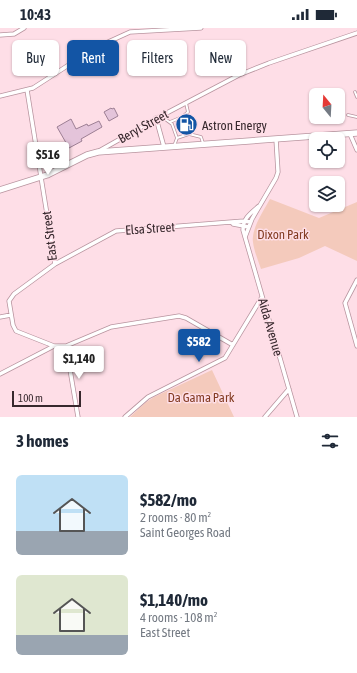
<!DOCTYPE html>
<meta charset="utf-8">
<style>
:root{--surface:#fff;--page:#f2f2f3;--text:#1f2937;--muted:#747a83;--accent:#1355a5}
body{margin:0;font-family:"Asap Condensed",sans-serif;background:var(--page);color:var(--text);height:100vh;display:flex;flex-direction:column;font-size:15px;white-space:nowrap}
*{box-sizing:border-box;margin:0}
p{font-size:13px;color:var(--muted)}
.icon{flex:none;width:22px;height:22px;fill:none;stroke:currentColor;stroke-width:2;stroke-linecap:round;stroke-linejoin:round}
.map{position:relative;height:389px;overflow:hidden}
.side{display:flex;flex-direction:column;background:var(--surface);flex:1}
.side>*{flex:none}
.banner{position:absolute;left:12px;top:12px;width:333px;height:36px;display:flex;gap:8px}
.needle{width:26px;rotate:342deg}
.buttons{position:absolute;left:309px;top:60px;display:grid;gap:8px}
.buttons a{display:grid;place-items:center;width:36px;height:36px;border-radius:6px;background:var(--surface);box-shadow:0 1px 3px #0004;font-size:20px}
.scale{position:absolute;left:12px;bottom:10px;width:69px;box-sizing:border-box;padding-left:4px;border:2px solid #37282d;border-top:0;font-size:11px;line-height:14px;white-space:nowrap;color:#37282d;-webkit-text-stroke:3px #fedee7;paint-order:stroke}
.price{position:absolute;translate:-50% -34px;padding:0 9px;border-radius:4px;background:#fff;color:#222;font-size:13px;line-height:26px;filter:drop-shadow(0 1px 2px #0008)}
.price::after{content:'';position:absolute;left:50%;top:24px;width:12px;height:9px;margin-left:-6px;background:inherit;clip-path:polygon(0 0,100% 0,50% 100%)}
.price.selected{background:var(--accent);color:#fff}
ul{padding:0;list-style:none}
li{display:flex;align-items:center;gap:12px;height:100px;padding:0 16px}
li span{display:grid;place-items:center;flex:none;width:112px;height:80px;border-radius:6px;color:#555}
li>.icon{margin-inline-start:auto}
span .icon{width:48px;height:48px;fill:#fffc;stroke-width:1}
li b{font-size:17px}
h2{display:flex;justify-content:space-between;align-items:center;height:48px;padding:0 16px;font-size:17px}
.tag{padding:0 14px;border-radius:6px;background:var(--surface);box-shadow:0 1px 3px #0004;font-size:14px;line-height:36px}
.tag.selected{background:var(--accent);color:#fff}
.status{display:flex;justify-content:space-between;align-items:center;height:28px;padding:0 20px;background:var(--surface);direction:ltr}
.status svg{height:11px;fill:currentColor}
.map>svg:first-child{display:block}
.green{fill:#f4cabc}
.building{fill:#e4c4da;stroke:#9d7f94}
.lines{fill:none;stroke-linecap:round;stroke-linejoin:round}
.lane-casing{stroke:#b8949f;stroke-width:3.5}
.street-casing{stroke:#b8949f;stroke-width:5}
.secondary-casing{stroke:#b8949f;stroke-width:7}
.lane{stroke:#fff;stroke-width:2}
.street{stroke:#fff;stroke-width:3.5}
.secondary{stroke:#fff;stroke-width:5.5}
.labels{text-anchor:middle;stroke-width:3;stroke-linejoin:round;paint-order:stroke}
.poi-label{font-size:13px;fill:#37282d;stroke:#fedee7;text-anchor:start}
.street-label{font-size:13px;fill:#37282d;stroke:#fedee7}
.park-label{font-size:13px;fill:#843c23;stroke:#fedee7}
</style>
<div class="status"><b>10:43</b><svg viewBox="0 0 49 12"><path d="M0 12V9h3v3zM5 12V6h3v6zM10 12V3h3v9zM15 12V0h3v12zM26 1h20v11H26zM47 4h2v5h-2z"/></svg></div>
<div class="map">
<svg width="357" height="389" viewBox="0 0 357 389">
<rect width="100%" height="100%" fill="#fedee7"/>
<path class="green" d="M270 171 319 190 357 174V233L325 218 299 230 261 241C258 232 254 223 253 214 251 201 264 182 270 171Z
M212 342 234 389H130L145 375 154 369Z"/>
<path class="building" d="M111 80 112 81 114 80 118 88 109 93 104 84Z
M187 88 191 104 185 105 181 92Z
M71 91 76 101 87 96 88 98 99 93 102 99 81 111 82 113 69 120 57 99Z"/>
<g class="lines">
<defs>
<path id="lane" d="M355 64 357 69
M348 87 357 89
M161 88 172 96 177 110
M170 94 182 89 188 84 186 75
M174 118 177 110 189 106 201 109 203 115"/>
<path id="street" d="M0 7 14 6 24 0
M27 62 55 236
M0 68 33 60 95 20 130 4 201 0
M156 90 164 119
M350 106 357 122
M99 123 161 88 239 47 269 35 357 5
M259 178C251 185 243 190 243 202L297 389
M233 196 249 199
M245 209 252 191 276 150 278 144 276 111
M357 252 345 275 357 318
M0 289 11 287
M233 317 186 290 179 288 111 299 66 318H54L16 303 13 297 9 273 14 266 55 236 116 203 244 193 250 194
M66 318 78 389
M0 346 54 318
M125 389 148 369 225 330 262 269
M265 389 289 361"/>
<path id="secondary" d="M0 162 47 147 87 127 98 124 357 105"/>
</defs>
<use href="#lane" class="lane-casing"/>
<use href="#street" class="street-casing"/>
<use href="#secondary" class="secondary-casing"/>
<use href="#lane" class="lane"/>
<use href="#street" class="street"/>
<use href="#secondary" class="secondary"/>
</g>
<defs>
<symbol id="fuel-disc" viewBox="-11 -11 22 22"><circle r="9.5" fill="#1355a5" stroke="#fedee7"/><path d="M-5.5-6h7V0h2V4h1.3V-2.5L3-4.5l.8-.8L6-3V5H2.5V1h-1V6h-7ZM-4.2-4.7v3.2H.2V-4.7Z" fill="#fff"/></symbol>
</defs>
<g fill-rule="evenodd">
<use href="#fuel-disc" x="174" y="84" width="25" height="25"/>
</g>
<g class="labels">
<g class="poi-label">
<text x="202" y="102">Astron Energy</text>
</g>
<g class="street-label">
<text transform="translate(143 98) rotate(-29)" y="5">Beryl Street</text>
<text transform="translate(150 200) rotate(-4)" y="5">Elsa Street</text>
<text transform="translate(49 208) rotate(-97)" y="5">East Street</text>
<text transform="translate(271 299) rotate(74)" y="5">Aida Avenue</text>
</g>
<g class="park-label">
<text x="283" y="211">Dixon Park</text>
<text x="201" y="374">Da Gama Park</text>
</g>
</g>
</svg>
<div class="buttons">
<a><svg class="needle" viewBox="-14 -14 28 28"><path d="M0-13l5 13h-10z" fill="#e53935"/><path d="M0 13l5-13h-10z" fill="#747a83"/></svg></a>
<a><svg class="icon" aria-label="locate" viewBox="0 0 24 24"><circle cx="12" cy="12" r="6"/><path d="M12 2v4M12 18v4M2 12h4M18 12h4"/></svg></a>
<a><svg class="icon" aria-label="layers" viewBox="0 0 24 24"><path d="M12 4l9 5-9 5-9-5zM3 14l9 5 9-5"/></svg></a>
</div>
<div class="scale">100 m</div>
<b class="price" style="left:48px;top:148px">$516</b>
<b class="price selected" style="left:199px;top:335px">$582</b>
<b class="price" style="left:79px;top:352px">$1,140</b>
<div class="banner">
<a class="tag">Buy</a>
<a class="tag selected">Rent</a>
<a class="tag">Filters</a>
<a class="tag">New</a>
</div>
</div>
<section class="side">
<h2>3 homes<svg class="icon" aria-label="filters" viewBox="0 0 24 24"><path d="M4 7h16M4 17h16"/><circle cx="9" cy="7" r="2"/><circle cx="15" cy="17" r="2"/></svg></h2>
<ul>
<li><span style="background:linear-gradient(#bfe0f5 70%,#9aa5b1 0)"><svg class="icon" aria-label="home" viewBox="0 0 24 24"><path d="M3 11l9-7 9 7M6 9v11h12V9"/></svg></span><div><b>$582/mo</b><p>2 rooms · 80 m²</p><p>Saint Georges Road</p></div></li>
<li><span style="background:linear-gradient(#dfe7d0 75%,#9aa5b1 0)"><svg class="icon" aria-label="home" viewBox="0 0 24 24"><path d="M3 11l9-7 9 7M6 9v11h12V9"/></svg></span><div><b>$1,140/mo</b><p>4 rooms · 108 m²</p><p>East Street</p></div></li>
</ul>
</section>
